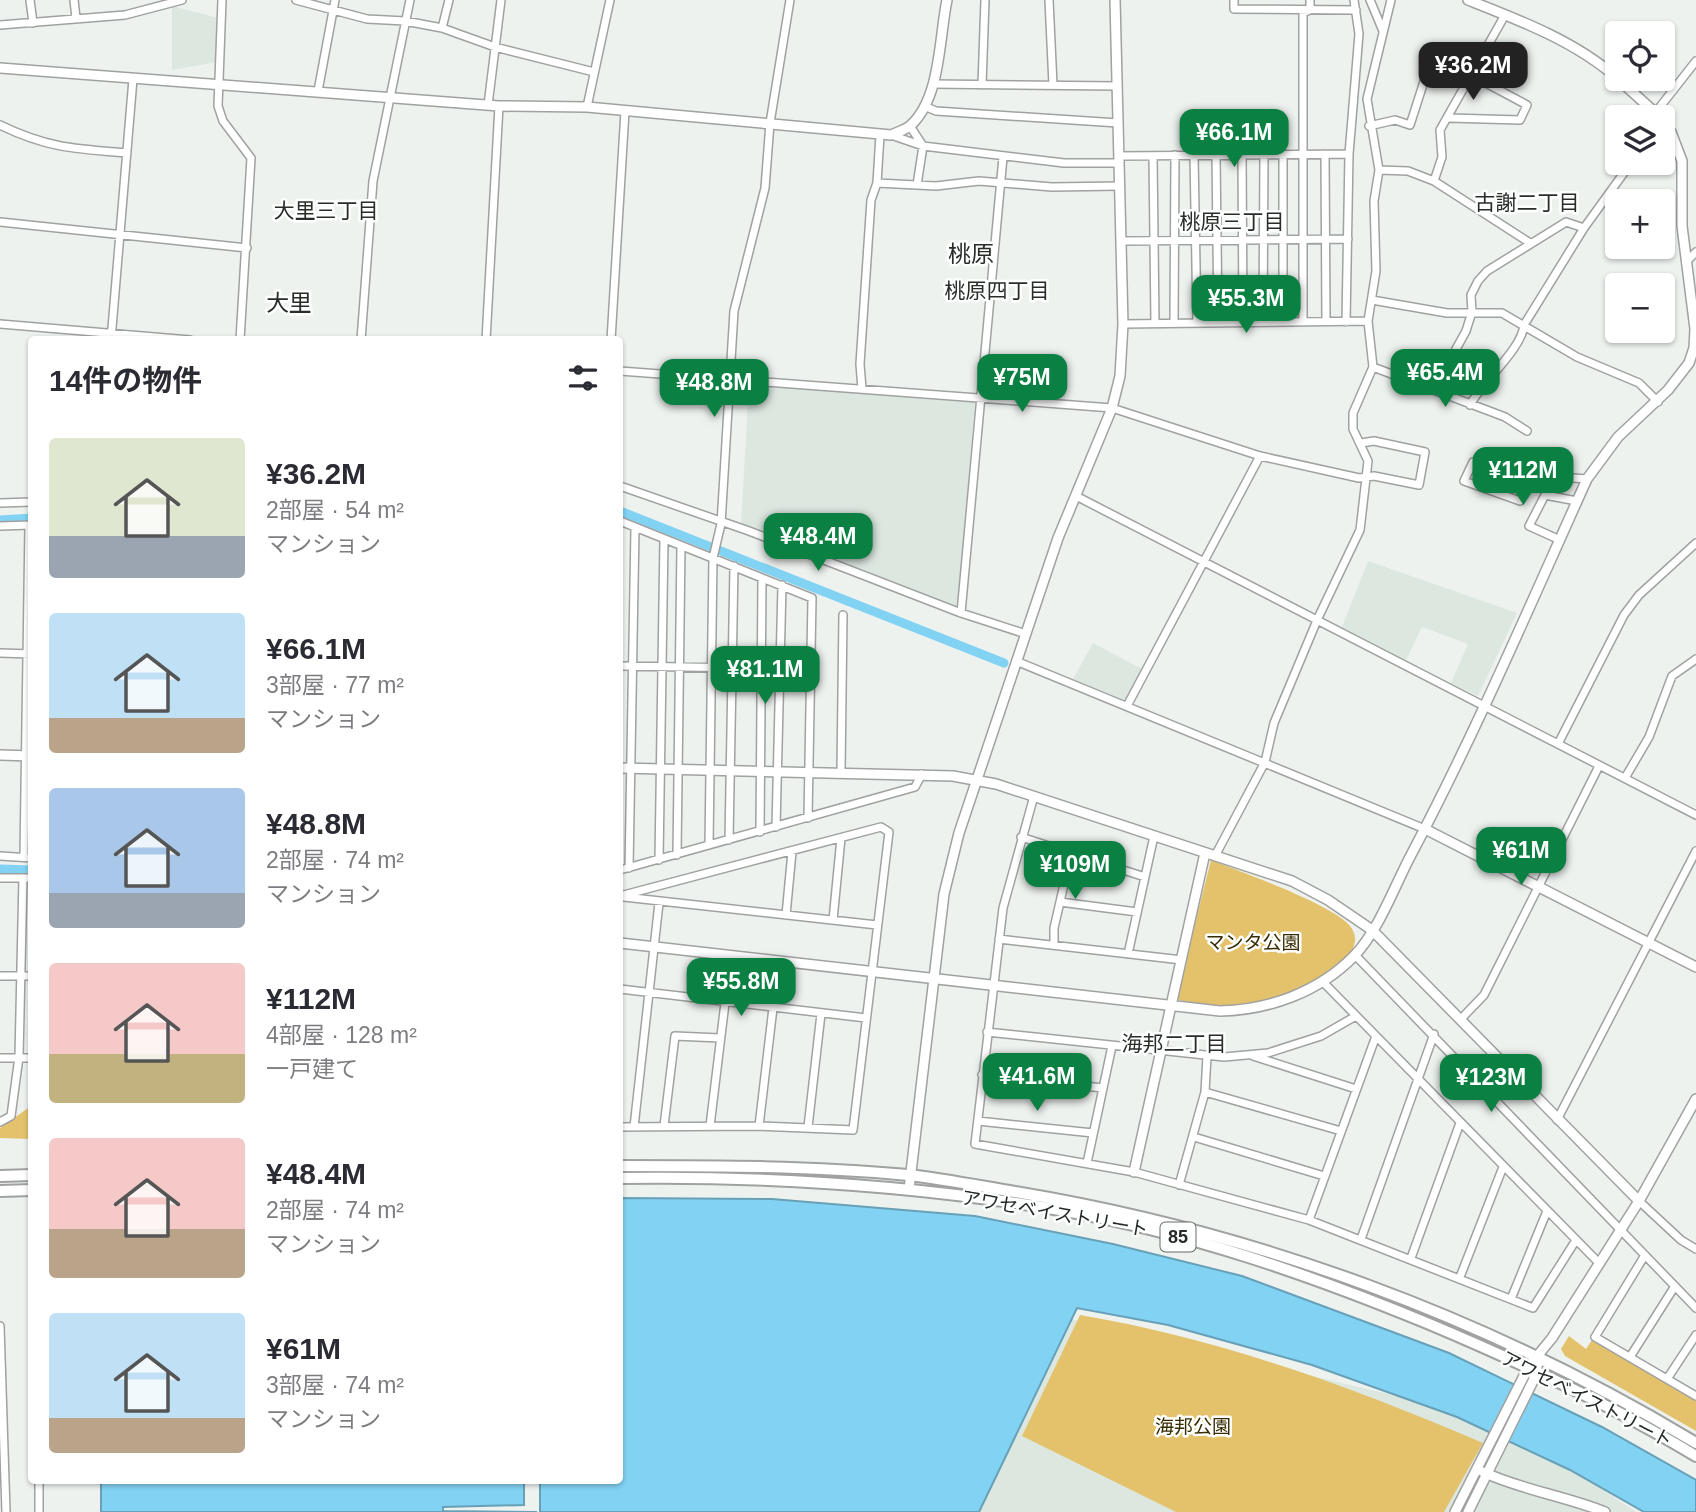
<!DOCTYPE html>
<html lang="ja">
<meta charset="utf-8">
<style>
:root{--surface:#fff;--page:#f2f2f3;--text:#2b2b33;--muted:#7c7c81;--accent:#0b8043}
body{margin:0;font-family:Arial,"Noto Sans JP",sans-serif;background:var(--page);color:var(--text);height:100vh;display:flex;flex-direction:column;font-size:26px;white-space:nowrap}
*{box-sizing:border-box;margin:0}
p{font-size:23px;color:var(--muted)}
.icon{flex:none;width:38px;height:38px;fill:none;stroke:currentColor;stroke-width:2;stroke-linecap:round;stroke-linejoin:round}
.map{position:relative;flex:1;overflow:hidden}
.details{position:absolute;left:28px;top:336px;width:595px;height:1148px;display:flex;flex-direction:column;background:var(--surface);border-radius:7px;box-shadow:0 2px 5px #0004}
.details>*{flex:none}
.buttons{position:absolute;left:1605px;top:21px;display:grid;gap:14px}
.buttons a{display:grid;place-items:center;width:70px;height:70px;border-radius:7px;background:var(--surface);box-shadow:0 2px 5px #0004;font-size:35px}
.price{position:absolute;translate:-50% -60px;padding:0 16px;border-radius:14px;background:var(--accent);color:#fff;font-size:23px;line-height:46px;filter:drop-shadow(0 2px 4px #0008)}
.price::after{content:'';position:absolute;left:50%;top:42px;width:21px;height:16px;margin-left:-10px;background:inherit;clip-path:polygon(0 0,100% 0,50% 100%)}
.price.selected{background:#222;color:#fff}
ul{padding:0;list-style:none}
li{display:flex;align-items:center;gap:21px;height:175px;padding:0 21px}
li span{display:grid;place-items:center;flex:none;width:196px;height:140px;border-radius:7px;color:#555}
li>.icon{margin-inline-start:auto}
span .icon{width:84px;height:84px;fill:#fffc;stroke-width:1}
li b{font-size:30px}
h2{display:flex;justify-content:space-between;align-items:center;height:84px;padding:0 21px;font-size:30px}
.map>svg:first-child{display:block}
.built{fill:#dce7e0}
.green{fill:#e4c26c}
.water{fill:#82d2f4;stroke:#67a0b7;stroke-width:2}
.lines{fill:none;stroke-linecap:round;stroke-linejoin:round}
.canal{stroke:#82d2f4;stroke-width:9}
.minor-casing{stroke:#9fa2a0;stroke-width:10}
.tertiary-casing{stroke:#9fa2a0;stroke-width:12}
.primary-casing{stroke:#9fa2a0;stroke-width:14}
.minor{stroke:#fff;stroke-width:7}
.tertiary{stroke:#fff;stroke-width:9}
.primary{stroke:#fff;stroke-width:10}
.labels{text-anchor:middle;stroke-width:5;stroke-linejoin:round;paint-order:stroke}
.shield{fill:#fcfffd;stroke:#686a69;stroke-width:2}
.shield-label{font-size:18px;font-weight:bold;fill:#282a29}
.park-label{font-size:19px;fill:#392c03;stroke:#fcfffd}
.street-label{font-size:19px;fill:#282a29;stroke:#fcfffd}
.neighbourhood-label{font-size:21px;fill:#2a2c2a;stroke:#fcfffd}
.quarter-label{font-size:23px;fill:#2a2c2a;stroke:#fcfffd}
</style>
<div class="map">
<svg width="1696" height="1512" viewBox="0 0 1696 1512">
<rect width="100%" height="100%" fill="#eef2ef"/>
<path class="built" d="M172 6 218 18 217 62 172 70Z
M749 384 975 401 958 606 741 525Z
M1368 561 1517 613 1478 696 1451 683 1468 644 1422 627 1406 660 1342 627Z
M1093 643 1142 669 1125 700 1073 679Z
M1071 1319 1502 1421 1636 1512H979Z"/>
<path class="green" d="M1211 860C1239 871 1334 905 1350 926 1380 964 1268 1003 1245 1007 1222 1011 1198 1005 1176 999Z
M31 1106V1139L0 1138V1128Z
M1080 1315C1221 1339 1352 1387 1483 1443L1444 1512H1176L1022 1436Z
M1569 1336 1586 1349 1594 1337 1696 1397V1431L1565 1356 1561 1349Z"/>
<path class="water" d="M620 1198 772 1199 975 1216 1113 1244 1242 1276 1449 1353 1602 1427 1696 1480V1512H1644L1570 1470 1457 1417 1312 1365 1168 1325 1077 1308 979 1512H540V1481L620 1480Z
M101 1481H524V1505L443 1507V1511L537 1512H101Z"/>
<g class="lines">
<path class="canal" d="M620 511 1004 663
M0 520 32 518
M0 869 32 870"/>
<defs>
<path id="minor" d="M30 0 33 23
M74 0 76 18
M222 0 218 106 223 121 251 158 240 340
M296 0 367 19 405 21 442 28 495 47 594 72
M1049 0 1053 85
M1234 0V9L1356 10
M1370 0 1383 31
M0 25 125 15 182 0
M442 28 449 0
M933 84 1117 86
M982 85 985 0
M318 91 335 0
M488 105 501 0
M924 106 936 111 1118 123
M587 107 610 0
M1652 117 1696 61
M1449 118 1520 120 1527 105 1471 75
M0 125C47 148 76 149 127 153
M910 126 923 146 1064 163H1119
M1369 126 1395 120 1410 125 1429 66
M891 135 923 146 917 185
M1325 154 1326 321
M1194 155 1197 322
M1216 155 1218 322
M1242 155 1243 321
M1283 155V321
M1119 156 1349 154
M1153 156 1155 323
M1379 170 1408 171 1434 181 1530 243
M1434 181 1442 157 1440 130 1505 15
M877 183 936 186 979 181 1052 187 1120 186
M0 222 247 248
M1121 241 1348 239
M1686 262 1696 252
M1372 300 1447 313H1502L1577 357 1639 383 1658 402
M1303 320V13L1310 10V0
M1263 321 1264 155
M1174 322 1175 155
M1346 322 1349 154 1359 34 1354 0
M0 324 190 340
M1123 324 1368 321
M111 340 133 79
M361 340 373 181 410 0
M486 340 499 106
M611 340 625 111
M1373 367 1505 417 1527 431
M620 371 1112 408 1260 456 1359 478 1374 476 1419 485 1425 452 1374 441 1361 443
M862 389 860 364 871 200 877 183 880 135
M1434 389 1466 331 1472 312 1471 295 1478 281 1487 271 1566 222 1584 228
M1470 405C1483 381 1522 349 1524 325L1584 228 1631 163
M1529 481 1473 462 1464 481 1520 501 1533 475 1587 479
M620 486 749 531 961 613 1026 634
M1076 496 1696 815
M0 503 32 502
M620 521 812 598 808 818
M0 526 31 525
M1560 540 1529 526 1545 495 1577 501
M961 613 1003 157
M0 653 31 654
M1016 661 1425 829
M620 666 810 669
M1127 706 1260 456
M1559 742 1624 615 1639 595 1696 543
M841 771 843 615
M1625 778 1649 737 1672 676 1696 659
M1034 796 1003 908 975 1144 1134 1172 1309 1220 1533 1308 1576 1240
M776 827 782 585
M760 832 762 578
M1021 837 1145 877
M729 840 734 566
M709 845 713 558 721 524 734 311 765 188 770 123 790 0
M677 855 681 546
M0 856 32 858
M24 856 29 525
M1215 856 1265 762 1274 723 1318 618 1360 530 1368 461 1353 429V413L1373 367 1368 321 1376 271 1374 201 1379 170 1367 99 1391 0
M659 860 664 539
M629 868 635 528
M620 870 915 787 922 774
M0 878H32
M620 896 881 827 889 832 853 1130 759 1126 620 1127
M624 897 877 925
M1060 902 1137 912
M786 915 792 852
M833 920 841 838
M999 939 1182 960
M1054 945V928L1071 854
M1128 954 1154 836
M1355 955 1696 1308
M0 976H32
M1323 982 1599 1263
M620 989 866 1018
M1460 1020 1484 995 1599 766
M987 1032 1224 1057 1268 1053 1321 1036 1356 1016
M1253 1056 1356 1089
M0 1058H32
M982 1075 1103 1088
M1205 1092 1341 1131
M1557 1120 1696 851
M978 1121 1093 1133
M0 1122 11 1116 19 1057 23 878
M664 1126 675 1036 720 1038
M710 1126 725 1003
M759 1126 773 1008
M634 1127 659 903
M808 1127 821 1014
M1194 1137 1324 1176
M1087 1163 1112 1046
M1179 1185 1205 1092 1207 1056
M1639 1201 1681 1240 1696 1249
M1309 1220 1376 1036
M1361 1239 1434 1034
M1645 1255 1595 1337 1696 1396
M1411 1258 1460 1123
M1460 1277 1503 1167
M1511 1299 1547 1211
M0 1326 6 1512
M1630 1357 1675 1286
M1667 1379 1696 1335
M39 1480V1512"/>
<path id="tertiary" d="M1468 0C1519 20 1575 41 1617 78
M0 68 499 106 587 107 891 135C897 132 906 130 911 125 941 97 939 38 947 0
M1618 79 1660 117
M0 755 32 756
M620 768 953 776 996 784 1292 881 1328 900 1372 930 1639 1201
M1425 829 1696 967
M620 943 1220 1011C1269 1010 1319 992 1354 956 1379 930 1394 887 1411 855 1476 732 1530 605 1587 479L1618 437 1668 390 1689 363 1694 348 1695 329 1682 226V161L1671 132 1662 121
M1134 1172 1205 853
M909 1189 944 894 959 833 1058 538 1112 408 1120 376 1123 324 1115 0
M1483 1472C1522 1490 1565 1496 1605 1512
M1455 1512 1529 1366 1552 1338 1639 1201 1696 1099
M1468 1512 1533 1381 1540 1356"/>
<path id="primary" d="M620 1166C716 1166 812 1166 908 1175 944 1179 979 1186 1015 1192 1256 1232 1487 1317 1696 1443
M0 1176 32 1175
M620 1178C767 1176 914 1185 1060 1210 1187 1232 1308 1274 1427 1323 1520 1362 1610 1404 1696 1456
M0 1191 32 1190"/>
</defs>
<use href="#minor" class="minor-casing"/>
<use href="#tertiary" class="tertiary-casing"/>
<use href="#primary" class="primary-casing"/>
<use href="#minor" class="minor"/>
<use href="#tertiary" class="tertiary"/>
<use href="#primary" class="primary"/>
</g>
<g class="labels">
<rect class="shield" x="1160.5" y="1222.5" width="35" height="29" rx="5"/>
<g class="shield-label">
<text x="1178" y="1243">85</text>
</g>
<g class="park-label">
<text x="1253" y="949">マンタ公園</text>
<text x="1193" y="1433">海邦公園</text>
</g>
<g class="street-label">
<text transform="translate(1055 1213) rotate(10)" y="7">アワセベイストリート</text>
<text transform="translate(1587 1399) rotate(27)" y="7">アワセベイストリート</text>
</g>
<g class="neighbourhood-label">
<text x="1527" y="210">古謝二丁目</text>
<text x="326" y="218">大里三丁目</text>
<text x="1232" y="229">桃原三丁目</text>
<text x="997" y="298">桃原四丁目</text>
<text x="1174" y="1051">海邦二丁目</text>
</g>
<g class="quarter-label">
<text x="971" y="262">桃原</text>
<text x="289" y="311">大里</text>
</g>
</g>
</svg>
<div class="buttons">
<a><svg class="icon" aria-label="locate" viewBox="0 0 24 24"><circle cx="12" cy="12" r="6"/><path d="M12 2v4M12 18v4M2 12h4M18 12h4"/></svg></a>
<a><svg class="icon" aria-label="layers" viewBox="0 0 24 24"><path d="M12 4l9 5-9 5-9-5zM3 14l9 5 9-5"/></svg></a>
<a>+</a>
<a>−</a>
</div>
<b class="price selected" style="left:1473px;top:102px">¥36.2M</b>
<b class="price" style="left:1234px;top:169px">¥66.1M</b>
<b class="price" style="left:1246px;top:335px">¥55.3M</b>
<b class="price" style="left:1445px;top:409px">¥65.4M</b>
<b class="price" style="left:1022px;top:414px">¥75M</b>
<b class="price" style="left:714px;top:419px">¥48.8M</b>
<b class="price" style="left:1523px;top:507px">¥112M</b>
<b class="price" style="left:818px;top:573px">¥48.4M</b>
<b class="price" style="left:765px;top:706px">¥81.1M</b>
<b class="price" style="left:1521px;top:887px">¥61M</b>
<b class="price" style="left:1075px;top:901px">¥109M</b>
<b class="price" style="left:741px;top:1018px">¥55.8M</b>
<b class="price" style="left:1037px;top:1113px">¥41.6M</b>
<b class="price" style="left:1491px;top:1114px">¥123M</b>
<section class="details">
<h2>14件の物件<svg class="icon" aria-label="filters" viewBox="0 0 24 24"><path d="M4 7h16M4 17h16"/><circle cx="9" cy="7" r="2"/><circle cx="15" cy="17" r="2"/></svg></h2>
<ul>
<li><span style="background:linear-gradient(#dfe7d0 70%,#9aa5b1 0)"><svg class="icon" aria-label="home" viewBox="0 0 24 24"><path d="M3 11l9-7 9 7M6 9v11h12V9"/></svg></span><div><b>¥36.2M</b><p>2部屋 · 54 m²</p><p>マンション</p></div></li>
<li><span style="background:linear-gradient(#bfe0f5 75%,#b9a48a 0)"><svg class="icon" aria-label="home" viewBox="0 0 24 24"><path d="M3 11l9-7 9 7M6 9v11h12V9"/></svg></span><div><b>¥66.1M</b><p>3部屋 · 77 m²</p><p>マンション</p></div></li>
<li><span style="background:linear-gradient(#a9c7e8 75%,#9aa5b1 0)"><svg class="icon" aria-label="home" viewBox="0 0 24 24"><path d="M3 11l9-7 9 7M6 9v11h12V9"/></svg></span><div><b>¥48.8M</b><p>2部屋 · 74 m²</p><p>マンション</p></div></li>
<li><span style="background:linear-gradient(#f6c9c9 65%,#c2b280 0)"><svg class="icon" aria-label="home" viewBox="0 0 24 24"><path d="M3 11l9-7 9 7M6 9v11h12V9"/></svg></span><div><b>¥112M</b><p>4部屋 · 128 m²</p><p>一戸建て</p></div></li>
<li><span style="background:linear-gradient(#f6c9c9 65%,#b9a48a 0)"><svg class="icon" aria-label="home" viewBox="0 0 24 24"><path d="M3 11l9-7 9 7M6 9v11h12V9"/></svg></span><div><b>¥48.4M</b><p>2部屋 · 74 m²</p><p>マンション</p></div></li>
<li><span style="background:linear-gradient(#bfe0f5 75%,#b9a48a 0)"><svg class="icon" aria-label="home" viewBox="0 0 24 24"><path d="M3 11l9-7 9 7M6 9v11h12V9"/></svg></span><div><b>¥61M</b><p>3部屋 · 74 m²</p><p>マンション</p></div></li>
</ul>
</section>
</div>
